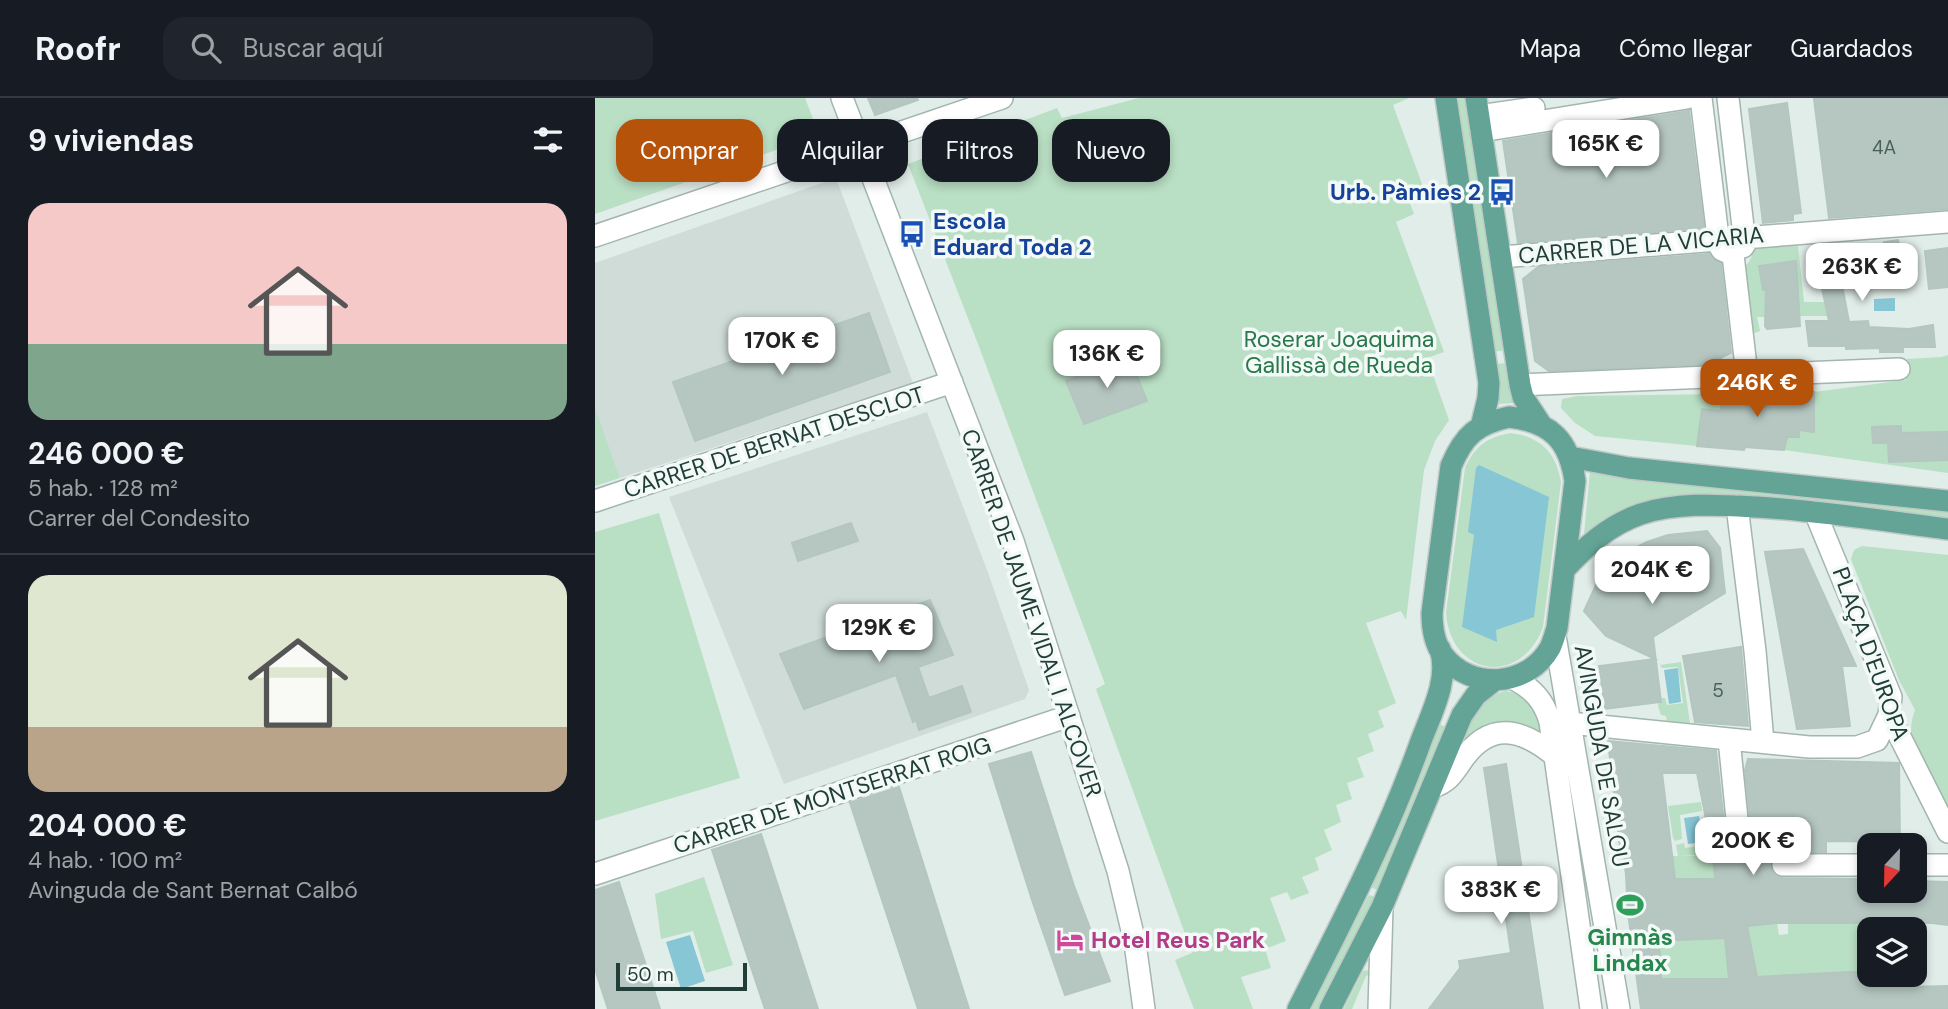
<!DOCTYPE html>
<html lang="es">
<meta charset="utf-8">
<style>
:root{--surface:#171b24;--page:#20242c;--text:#f1f3f6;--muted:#9ea1a6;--line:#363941;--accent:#b45309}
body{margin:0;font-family:"DM Sans",sans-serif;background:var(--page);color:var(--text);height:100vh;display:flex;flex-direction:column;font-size:26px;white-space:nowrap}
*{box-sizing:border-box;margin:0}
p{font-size:23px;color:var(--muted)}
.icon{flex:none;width:38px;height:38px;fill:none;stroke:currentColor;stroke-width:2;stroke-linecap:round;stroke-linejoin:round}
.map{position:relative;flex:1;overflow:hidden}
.side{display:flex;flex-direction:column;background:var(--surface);width:595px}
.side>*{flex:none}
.guide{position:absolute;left:21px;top:21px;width:665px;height:63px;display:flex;gap:14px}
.needle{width:46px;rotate:202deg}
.controls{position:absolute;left:1262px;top:735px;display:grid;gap:14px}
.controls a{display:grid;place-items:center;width:70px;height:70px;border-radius:14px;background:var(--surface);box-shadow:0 4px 10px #0003;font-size:35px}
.scale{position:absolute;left:21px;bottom:18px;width:131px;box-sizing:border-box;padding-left:7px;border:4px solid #203e37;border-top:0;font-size:19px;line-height:24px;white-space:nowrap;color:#203e37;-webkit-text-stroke:5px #f2f9f6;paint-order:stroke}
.price{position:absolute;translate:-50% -60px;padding:0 16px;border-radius:14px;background:#fff;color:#222;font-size:23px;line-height:46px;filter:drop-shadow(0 2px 4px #0008)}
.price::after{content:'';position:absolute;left:50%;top:42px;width:21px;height:16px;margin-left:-10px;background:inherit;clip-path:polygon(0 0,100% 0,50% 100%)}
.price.current{background:var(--accent);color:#fff}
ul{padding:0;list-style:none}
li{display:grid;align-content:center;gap:14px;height:371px;padding:0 28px}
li+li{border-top:2px solid var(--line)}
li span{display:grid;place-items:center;height:217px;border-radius:21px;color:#555}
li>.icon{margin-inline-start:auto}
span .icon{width:126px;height:126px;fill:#fffc;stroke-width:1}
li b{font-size:30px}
h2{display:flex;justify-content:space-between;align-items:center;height:84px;padding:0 28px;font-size:30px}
.chip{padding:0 24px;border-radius:21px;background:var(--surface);box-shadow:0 4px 10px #0003;font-size:24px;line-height:63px}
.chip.current{background:var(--accent);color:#fff}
header{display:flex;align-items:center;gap:42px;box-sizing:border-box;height:98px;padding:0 35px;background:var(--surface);border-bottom:2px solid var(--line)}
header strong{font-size:33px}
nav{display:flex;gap:38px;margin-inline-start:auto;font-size:24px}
.search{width:490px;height:63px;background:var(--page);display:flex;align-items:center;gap:18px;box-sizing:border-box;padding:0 24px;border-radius:21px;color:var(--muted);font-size:26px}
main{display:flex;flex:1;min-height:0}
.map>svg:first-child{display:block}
.built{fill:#cfdcd7}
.green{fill:#b9dfc4}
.water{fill:#86c6d5}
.building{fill:#b6c7c1;stroke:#b3c6bf;stroke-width:2;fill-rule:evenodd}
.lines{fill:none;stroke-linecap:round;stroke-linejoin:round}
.minor-casing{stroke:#a3b5af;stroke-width:24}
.major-casing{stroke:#c1c9c7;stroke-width:24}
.minor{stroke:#fff;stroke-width:21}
.major{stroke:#63a496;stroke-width:21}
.labels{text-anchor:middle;stroke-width:7;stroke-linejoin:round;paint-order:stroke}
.number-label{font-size:19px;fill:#46605a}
.transit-label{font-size:23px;font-weight:bold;fill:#164399;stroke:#f2f9f6;text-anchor:end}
.street-label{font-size:23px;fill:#203e37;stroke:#f2f9f6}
.park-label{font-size:23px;fill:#28774a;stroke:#f2f9f6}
.leisure-label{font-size:23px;font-weight:bold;fill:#27864d;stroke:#f2f9f6}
.hotel-label{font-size:23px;font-weight:bold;fill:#b23c85;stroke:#f2f9f6;text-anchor:start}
</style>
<header>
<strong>Roofr</strong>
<div class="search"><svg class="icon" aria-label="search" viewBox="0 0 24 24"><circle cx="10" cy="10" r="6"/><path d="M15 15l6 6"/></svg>Buscar aquí</div>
<nav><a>Mapa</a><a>Cómo llegar</a><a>Guardados</a></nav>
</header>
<main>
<section class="side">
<h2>9 viviendas<svg class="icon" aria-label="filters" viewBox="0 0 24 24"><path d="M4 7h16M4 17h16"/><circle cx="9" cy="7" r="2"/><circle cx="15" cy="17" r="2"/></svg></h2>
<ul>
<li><span style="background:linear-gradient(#f6c9c9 65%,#7fa58c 0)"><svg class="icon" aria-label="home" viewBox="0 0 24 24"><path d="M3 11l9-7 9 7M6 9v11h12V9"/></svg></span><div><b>246 000 €</b><p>5 hab. · 128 m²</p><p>Carrer del Condesito</p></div></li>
<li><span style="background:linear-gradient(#dfe7d0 70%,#b9a48a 0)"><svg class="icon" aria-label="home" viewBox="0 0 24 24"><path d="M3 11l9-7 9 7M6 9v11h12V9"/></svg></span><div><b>204 000 €</b><p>4 hab. · 100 m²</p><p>Avinguda de Sant Bernat Calbó</p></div></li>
</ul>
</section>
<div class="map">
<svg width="1353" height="911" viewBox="0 0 1353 911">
<rect width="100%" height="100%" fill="#e1ede8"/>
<path class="built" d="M241 80 318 285 25 380 0 309V165Z
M332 314 392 472 434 592 430 601 189 686 74 399Z"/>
<path class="green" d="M0 0H210L224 37 0 116Z
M544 0H814L798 7 830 94 813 100 819 116 801 124 849 254 832 260 854 322 840 343 829 372 811 522 806 513 771 525 801 605 783 613 789 629 773 636 779 653 762 660 769 679 752 685 757 701 741 707 746 724 729 732 737 752 720 760 724 772 707 779 714 795 696 802 692 794 675 800 691 843 670 851 676 870 646 879 658 911H599L580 862 597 855 501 591 510 586 383 246 313 66 462 10 467 20Z
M860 0H872L911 252 897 254Z
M1203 148 1209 204H1230L1233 218H1204L1171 208 1170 219H1162L1165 233 1157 236 1148 170 1154 164 1161 149Z
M1353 257V375L1189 352 1192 339H1204V332L1219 334V294L1311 282 1312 261 1346 259Z
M913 265 919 305 903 306 900 266Z
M1126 296V313L1107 311 1102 348 1000 338 980 325 966 310 967 301 982 298Z
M0 309 25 380 0 388Z
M916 335C945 339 961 354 966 384L948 529C926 589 856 579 851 515L870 370C880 348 892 339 916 335Z
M995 374 1353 413V421L1124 398 1017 419 989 436Z
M64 415 145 680 0 723V434Z
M1267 448 1353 457V725C1337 692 1305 648 1320 612L1304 582 1256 461 1259 452Z
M1086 564 1095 625 1072 623 1071 618 1066 617 1063 608 1065 600H1070L1072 607 1088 605 1083 569 1067 570 1065 567Z
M911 593C936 596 941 615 946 636L866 647C875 623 884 599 911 593Z
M843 626 852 629 784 793 776 789 816 700Z
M1106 704 1107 713 1085 717 1087 741 1080 743 1078 740 1073 708Z
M1089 745 1090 750 1106 748 1107 757 1083 758 1081 747Z
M1026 758H1118L1120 783 1031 781Z
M1188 778 1190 797 1182 825 1184 837 1193 836V826L1267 825 1274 873 1162 879 1145 792 1158 779Z
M109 779 138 867 111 875 98 833 66 841 60 796Z
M774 797 778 798 780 802 723 911H713Z
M1130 840 1134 881 1066 882 1065 856 1040 855 1039 845Z
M772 872 776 876 771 878 757 911H749L768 873Z"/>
<path class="water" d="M1300 200V213H1279V201Z
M884 367 954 399 939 519 901 532 902 544 867 529 879 437 873 434 881 370Z
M1083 570 1086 604 1074 606 1069 572Z
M1104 718 1108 744 1093 746 1089 720Z
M95 837 110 883 86 891 71 844Z"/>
<path class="building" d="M273 0H322L323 2 280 17Z
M1230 0H1353V111L1234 120 1219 1Z
M1192 5 1206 115 1198 116V122L1168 125 1154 11Z
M1094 13 1109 130 923 145 908 43Z
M1303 142 1311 179 1283 181 1268 184V186L1247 187 1254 224 1273 223 1274 229 1314 231 1338 227 1340 249H1308V254H1285V250L1251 251V248H1214L1211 223H1234L1221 162 1270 155 1268 148 1290 149 1289 144Z
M1353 150V189L1334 191 1330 153Z
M1114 156 1126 166 1136 255 1127 259 1122 266 954 273 940 263 928 181 943 169Z
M1201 163 1205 228 1172 231 1170 228 1171 191 1168 192 1164 168Z
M274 215 295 274 100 343 78 284Z
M534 258 552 303 489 326 471 283Z
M1170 290V292L1219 294V334L1204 332V339H1192L1189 352 1150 349 1149 352 1102 348 1107 311 1126 313V296H1137L1138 291Z
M1306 328V335L1353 334V362L1294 364 1293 345H1278L1277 329Z
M256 425 263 443 203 463 197 445Z
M1112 433 1125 450 1130 495 1058 539 1066 604 1010 611 1004 568 1060 561 1011 538 989 513 1001 487 1019 466 1036 452 1052 444 1073 437Z
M1208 451 1261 568H1247L1255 628 1202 631 1170 454Z
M335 502 358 557 323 569 334 600 367 588 376 614 324 632 321 622 318 624 301 577 209 611 185 556Z
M1146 549 1153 628 1100 624 1088 558Z
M1013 643 1121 653 1130 733 1133 739 1144 744 1151 741 1156 730 1150 672 1153 661 1304 665 1305 744 1231 743V754L1182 755 1176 761V773L1181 778 1188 780 1274 781V793H1320V783L1353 784V827L1337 825H1182L1152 828 1162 879 1274 873 1276 890 1353 888V911H1046L1033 815 1030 758H1026ZM1067 675H1102L1118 757 1120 781H1080ZM1130 840 1134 881H1066L1064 843Z
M436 654 479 788 515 883 470 897 437 802 394 666Z
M911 666 948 911H834L865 870 864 863 916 855 889 670Z
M304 689 374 911H323L255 705Z
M166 736 223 911H170L117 752Z
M24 784 65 911H13L0 871V792Z"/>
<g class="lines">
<defs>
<path id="minor" d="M247 0 418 443 523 773 540 845 549 911
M1106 0 1124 147 1127 152 1138 157
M1133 0 1150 146 1148 149
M884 18 939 10
M886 33 1092 0
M0 138 407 0
M1138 157 1152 277
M906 159 1353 124
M925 287 1304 271
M0 403 357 284
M1142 408 1160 553 1168 644
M1220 414 1296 599 1294 617 1353 734
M960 538 1024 911
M917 580C937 590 949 602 955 624L996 911
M975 625 1214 649H1262L1282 642 1294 617
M1134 641 1143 731
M838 689C853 684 857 677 866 664 894 622 926 630 960 658
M1188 767H1274
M1320 767H1353
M0 776 474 618
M784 911 787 809"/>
<path id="major" d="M851 0 894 285 893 300 886 329
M881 0 925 287 928 299 947 328
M914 319C956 324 974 342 980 383L962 530C960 536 958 544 955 550 933 589 875 593 848 557 839 545 837 528 837 515L856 368C869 337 882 326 914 319Z
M975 359 1034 370 1353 403
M969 472C991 448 1014 427 1046 416 1083 404 1124 407 1162 409 1226 413 1290 423 1353 431
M703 911C748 822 792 738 826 643 836 616 855 581 845 551
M735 911 787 809 867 617 881 597 900 582"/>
</defs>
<use href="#minor" class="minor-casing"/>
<use href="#major" class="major-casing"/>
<use href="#minor" class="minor"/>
<use href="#major" class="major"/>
</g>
<defs>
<symbol id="bus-bare" viewBox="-9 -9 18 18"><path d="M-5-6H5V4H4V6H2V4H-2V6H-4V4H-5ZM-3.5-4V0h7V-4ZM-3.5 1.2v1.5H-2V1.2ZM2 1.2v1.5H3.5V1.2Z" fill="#1a4fb4" stroke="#f2f9f6" stroke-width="2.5" paint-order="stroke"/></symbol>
<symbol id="stadium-bare" viewBox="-9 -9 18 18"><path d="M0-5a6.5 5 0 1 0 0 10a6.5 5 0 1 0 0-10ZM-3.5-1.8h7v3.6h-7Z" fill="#2e9e5b" stroke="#f2f9f6" stroke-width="2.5" paint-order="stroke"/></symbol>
<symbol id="hotel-bare" viewBox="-9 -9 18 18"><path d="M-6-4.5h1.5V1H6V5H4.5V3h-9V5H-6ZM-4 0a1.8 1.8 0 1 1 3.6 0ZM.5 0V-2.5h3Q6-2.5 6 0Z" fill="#d1479c" stroke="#f2f9f6" stroke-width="2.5" paint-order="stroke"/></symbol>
</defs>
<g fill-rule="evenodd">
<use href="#bus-bare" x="888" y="75" width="38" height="38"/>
<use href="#bus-bare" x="298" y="117" width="38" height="38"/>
<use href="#stadium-bare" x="1016" y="788" width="38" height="38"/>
<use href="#hotel-bare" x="456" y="823" width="38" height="38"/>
</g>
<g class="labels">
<g class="number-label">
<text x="1289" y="56">4A</text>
<text x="1123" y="599">5</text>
</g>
<g class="transit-label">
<text x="886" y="102">Urb. Pàmies 2</text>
<text x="338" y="131" text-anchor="start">Escola<tspan x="338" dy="26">Eduard Toda 2</tspan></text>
</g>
<g class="street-label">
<text transform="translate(1046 147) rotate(-5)" y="8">CARRER DE LA VICARIA</text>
<text transform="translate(179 344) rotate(-18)" y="8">CARRER DE BERNAT DESCLOT</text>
<text transform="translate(437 515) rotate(71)" y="8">CARRER DE JAUME VIDAL I ALCOVER</text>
<text transform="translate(1276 556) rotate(70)" y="8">PLAÇA D'EUROPA</text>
<text transform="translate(1007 658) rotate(80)" y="8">AVINGUDA DE SALOU</text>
<text transform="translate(237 697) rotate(-18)" y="8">CARRER DE MONTSERRAT ROIG</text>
</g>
<g class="park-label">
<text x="744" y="249">Roserar Joaquima<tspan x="744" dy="26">Gallissà de Rueda</tspan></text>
</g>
<g class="leisure-label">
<text x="1035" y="847">Gimnàs<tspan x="1035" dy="26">Lindax</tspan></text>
</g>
<g class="hotel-label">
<text x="496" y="850">Hotel Reus Park</text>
</g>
</g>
</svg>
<div class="controls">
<a><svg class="needle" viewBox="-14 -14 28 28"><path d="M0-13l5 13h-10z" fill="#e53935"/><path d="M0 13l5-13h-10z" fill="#9ea1a6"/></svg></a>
<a><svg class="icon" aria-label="layers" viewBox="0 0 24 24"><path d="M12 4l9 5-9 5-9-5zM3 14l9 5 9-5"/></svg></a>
</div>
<div class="scale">50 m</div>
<b class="price" style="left:1011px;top:82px">165K €</b>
<b class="price" style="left:1267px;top:205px">263K €</b>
<b class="price" style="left:187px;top:279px">170K €</b>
<b class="price" style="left:512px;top:292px">136K €</b>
<b class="price current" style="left:1162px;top:321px">246K €</b>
<b class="price" style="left:1057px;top:508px">204K €</b>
<b class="price" style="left:284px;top:566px">129K €</b>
<b class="price" style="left:1158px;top:779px">200K €</b>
<b class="price" style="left:906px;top:828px">383K €</b>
<div class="guide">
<a class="chip current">Comprar</a>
<a class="chip">Alquilar</a>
<a class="chip">Filtros</a>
<a class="chip">Nuevo</a>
</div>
</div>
</main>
